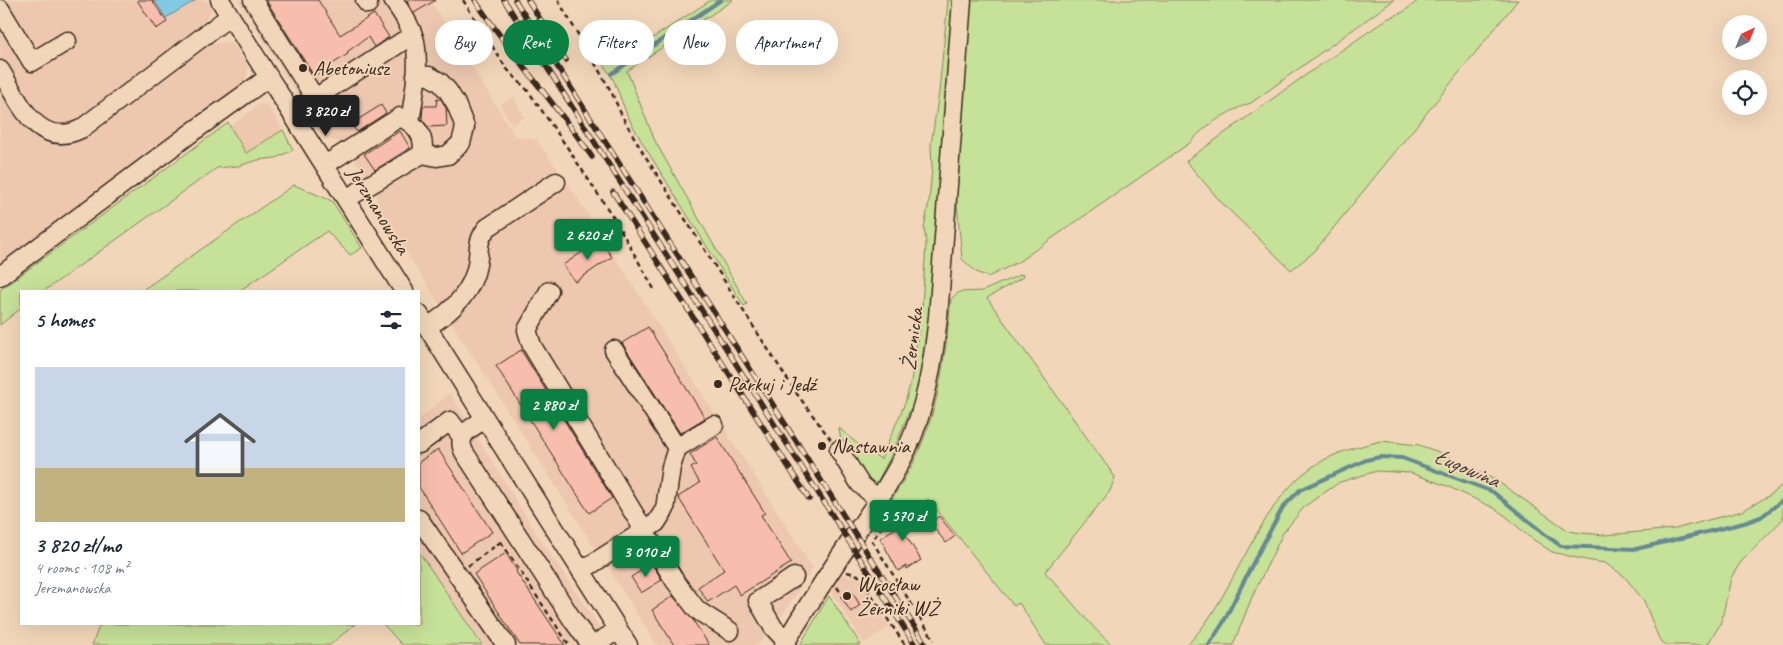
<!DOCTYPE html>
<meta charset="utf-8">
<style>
:root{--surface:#fff;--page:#f6f6f7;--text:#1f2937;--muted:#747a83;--line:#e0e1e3;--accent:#0b8043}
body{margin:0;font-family:Caveat,sans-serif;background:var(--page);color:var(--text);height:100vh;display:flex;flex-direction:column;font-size:19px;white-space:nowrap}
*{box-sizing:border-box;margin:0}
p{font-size:16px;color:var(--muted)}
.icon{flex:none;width:28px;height:28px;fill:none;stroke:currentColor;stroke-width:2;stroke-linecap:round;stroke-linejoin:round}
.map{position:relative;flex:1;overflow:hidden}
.drawer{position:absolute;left:20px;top:290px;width:400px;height:335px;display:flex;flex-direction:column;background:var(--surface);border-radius:0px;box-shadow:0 5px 20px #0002}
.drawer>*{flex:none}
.banner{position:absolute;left:435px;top:20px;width:475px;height:45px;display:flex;gap:10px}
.needle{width:32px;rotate:43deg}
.buttons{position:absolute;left:1722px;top:15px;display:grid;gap:10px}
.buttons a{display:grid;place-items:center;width:45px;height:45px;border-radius:50%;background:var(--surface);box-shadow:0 5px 20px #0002;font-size:25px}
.price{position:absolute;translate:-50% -42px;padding:0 11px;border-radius:5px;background:var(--accent);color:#fff;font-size:16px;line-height:32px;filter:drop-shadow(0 1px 2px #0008)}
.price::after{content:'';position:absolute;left:50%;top:30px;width:15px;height:11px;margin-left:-8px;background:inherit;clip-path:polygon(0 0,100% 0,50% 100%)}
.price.current{background:#222;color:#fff}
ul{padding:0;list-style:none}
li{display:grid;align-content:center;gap:10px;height:265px;padding:0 15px}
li+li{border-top:1px solid var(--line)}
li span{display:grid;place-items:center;height:155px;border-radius:0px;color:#555}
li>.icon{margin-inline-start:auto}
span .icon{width:90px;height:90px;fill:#fffc;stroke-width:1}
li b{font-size:21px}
h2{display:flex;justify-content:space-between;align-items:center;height:60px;padding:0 15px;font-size:21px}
.pill{padding:0 18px;border-radius:22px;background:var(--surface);box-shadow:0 5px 20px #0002;font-size:18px;line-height:45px}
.pill.current{background:var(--accent);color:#fff}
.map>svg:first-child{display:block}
.built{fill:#edc8af}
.green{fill:#c6e198;stroke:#80865b}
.water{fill:#82cae3;stroke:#668a94}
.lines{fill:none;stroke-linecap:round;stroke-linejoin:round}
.stream{stroke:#668a94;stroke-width:4}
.building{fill:#f7bead;stroke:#3b2a1e}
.minor-casing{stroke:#3b2a1e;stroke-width:21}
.path{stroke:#3b2a1e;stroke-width:2.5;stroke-dasharray:5 4;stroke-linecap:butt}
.minor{stroke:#f2d6b9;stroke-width:18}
.rail-casing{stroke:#3b2a1e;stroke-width:5.5}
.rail{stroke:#f2d6b9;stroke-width:4;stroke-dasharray:11;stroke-linecap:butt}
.poi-dot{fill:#3b2a1e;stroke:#f2d6b9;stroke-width:2}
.labels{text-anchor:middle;stroke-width:4;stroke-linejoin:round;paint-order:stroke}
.poi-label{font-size:21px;fill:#3b2a1e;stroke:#f2d6b9;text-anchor:start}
.street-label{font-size:21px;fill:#3b2a1e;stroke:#f2d6b9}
.water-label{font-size:22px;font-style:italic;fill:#46423c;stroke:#f2d6b9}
</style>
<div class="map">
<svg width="1783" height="645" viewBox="0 0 1783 645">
<rect width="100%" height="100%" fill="#f2d6b9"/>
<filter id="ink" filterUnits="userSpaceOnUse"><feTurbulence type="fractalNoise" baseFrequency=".02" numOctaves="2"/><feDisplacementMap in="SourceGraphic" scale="10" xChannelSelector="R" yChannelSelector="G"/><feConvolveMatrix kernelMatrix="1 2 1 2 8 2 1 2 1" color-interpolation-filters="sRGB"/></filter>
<g filter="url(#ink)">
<path class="built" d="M0 0H206L211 7V11L205 21 198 26 212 44 224 42 229 43 236 48 248 67 246 80 0 264Z
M238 0H430L515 136 537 140 578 199 813 568 777 623 757 645H657L380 211 374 214 377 193 345 144 324 138Z
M513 97 525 117 512 125 500 105Z
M261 103 263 105 267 103 283 130 246 153 230 127Z
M450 393 535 531 612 645H483L419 552V419Z
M845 574 850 578 856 576 889 627 864 643 830 590 841 575Z"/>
<path class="green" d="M711 0H733L627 71 655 141 747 304 744 306 643 144 627 115 614 81 583 31 588 27 610 54 617 56 631 51 651 39Z
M948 0H956L928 349 916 407 910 409 894 450 874 488 842 448 839 428 861 447 881 459 905 403 911 381 922 308 926 243 924 228 929 202 932 169 931 144 939 92Z
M970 0H1394L1251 103C1232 109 1203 126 1191 142L1018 262 988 277 976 272 962 259 955 182Z
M1419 0H1518L1314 252 1291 270 1221 202 1186 161 1300 79 1387 19 1403 12Z
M228 123 246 153 283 130 293 150 276 158 258 160 238 166 217 168 44 291H21V308L0 325V290Z
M294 185 332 201 362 248 350 255 327 231 239 291H141Z
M1022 274 1023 277 987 298 1115 477 1110 491 1045 572C1068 596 1087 623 1112 645H1046L1019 603 1014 606 928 499C923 502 905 514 899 512 895 511 892 507 889 504 901 484 914 465 922 443 941 397 946 348 951 299L959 292 982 291Z
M1381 441 1419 445 1439 452 1497 481 1569 531 1582 533 1605 535 1675 529 1742 511 1770 495 1783 484V519L1740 563 1731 578 1721 623 1707 645H1666L1659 639 1644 601 1624 576 1605 563 1586 560 1552 552 1528 536 1507 517 1494 508 1447 486 1411 473 1377 471 1340 482 1305 506 1283 533 1252 597 1233 645H1187C1206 626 1219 603 1232 579 1253 541 1278 487 1317 464 1336 452 1360 446 1381 441Z
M419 552 482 645H402L383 624H419Z
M829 596 861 645H800Z
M100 624H355L330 645H92Z"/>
<path class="water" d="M154 0H196L166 18Z"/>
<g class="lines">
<path class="stream" d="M611 74 721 0
M1209 645 1223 623 1254 561 1283 507 1300 490 1366 460 1380 457 1402 458 1493 492 1547 536 1561 546 1636 549 1657 544 1744 523 1761 517 1783 500"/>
</g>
<path class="building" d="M137 0H152L167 22 156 29Z
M266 0H318L340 35 374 14 389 37 374 47 368 37 347 52 348 54 314 76Z
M406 0H436L414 13Z
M437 99H441L446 108 447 126 428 127 422 119 423 106H436Z
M381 105 386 113 357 132 351 124Z
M400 131 410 148 375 170 364 154Z
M600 240 612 257 575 282 563 265Z
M648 327 705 418 680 433 622 343Z
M521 350 612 498 589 513 496 366Z
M717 437 765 513 761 515 791 563 740 595 734 585 708 602 698 587 724 570 678 497 700 483 691 468 696 465 690 454Z
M438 449 492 532 461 553 419 487V462Z
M916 509 924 522 905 534 921 560 907 569 906 566 898 571 880 538 908 520 905 515Z
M939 516 955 536 946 543 930 523Z
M506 553 517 571 516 572 565 645H520L474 574Z
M652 564 662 580 641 593 631 577Z
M851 590 860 605 851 612 841 597Z
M673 596 693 620 709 645H674L652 610Z"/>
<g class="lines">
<defs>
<path id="minor" d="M220 0 404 291
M253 0 315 98
M365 0 368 4
M393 0C402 13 411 26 415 41 420 67 414 95 410 122
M0 9 32 62 67 41
M0 70C19 101 37 150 81 129L230 16
M416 75 429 76 440 82 448 91 456 104 465 127 461 143 448 155 437 157 422 154
M292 113 403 41
M325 165 400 117C416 124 426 136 422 154L346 199
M0 276 191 133 269 77
M549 291 527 330 532 346 675 581 697 610 730 631
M419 314 628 645
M427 327C450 313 472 293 477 265 480 250 476 242 487 228L556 182
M614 350 677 448
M485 419C472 428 455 434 464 452L574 622 591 645
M419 444 450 421 462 437
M839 450 860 484 879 500
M419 519 506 645
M581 571 656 523 665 509 671 467 677 448 714 425
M786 641 773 627 758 601 794 577
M594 645 618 630
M784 645C806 607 831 570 856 533 874 506 893 479 907 449 926 407 933 363 938 317L962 0"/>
</defs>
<use href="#minor" class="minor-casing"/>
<path class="path" d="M463 0 506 68 529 92 569 150 615 220 654 289
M558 0 611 91 622 116 642 151 753 326 797 394 831 440
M881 520 885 522 872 541 934 640
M501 542 569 645
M468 566 502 541
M847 572 858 575 905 645
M837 587 841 593"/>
<use href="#minor" class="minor"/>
<defs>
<path id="rail" d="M475 0C511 55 555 103 592 157
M504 0 915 645
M515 0 926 645
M528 0 566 60
M613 192 809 499"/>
</defs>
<use href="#rail" class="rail-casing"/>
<use href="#rail" class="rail"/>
</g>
</g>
<g class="poi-dot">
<circle cx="303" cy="68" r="5"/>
<circle cx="718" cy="384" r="5"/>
<circle cx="822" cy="446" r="5"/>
<circle cx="847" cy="596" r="5"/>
</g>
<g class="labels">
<g class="poi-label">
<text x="313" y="75">Abetoniusz</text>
<text x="728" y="391">Parkuj i Jedź</text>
<text x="832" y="453">Nastawnia</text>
<text x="857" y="591">Wrocław<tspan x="857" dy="24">Żerniki WŻ</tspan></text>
</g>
<g class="street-label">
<text transform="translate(379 210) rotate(58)" y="7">Jerzmanowska</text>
<text transform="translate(912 339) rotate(-83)" y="7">Żernicka</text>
</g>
<g class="water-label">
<text transform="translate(1467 467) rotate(23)" y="8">Ługowina</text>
</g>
</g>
</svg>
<div class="buttons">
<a><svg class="needle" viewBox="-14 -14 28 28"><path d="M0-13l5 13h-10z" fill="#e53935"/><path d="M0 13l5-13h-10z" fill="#747a83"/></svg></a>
<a><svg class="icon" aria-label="locate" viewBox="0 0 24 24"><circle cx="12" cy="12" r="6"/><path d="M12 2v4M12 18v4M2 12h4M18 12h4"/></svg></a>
</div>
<b class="price current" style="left:326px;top:137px">3 820 zł</b>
<b class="price" style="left:588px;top:261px">2 620 zł</b>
<b class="price" style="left:554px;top:431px">2 880 zł</b>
<b class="price" style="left:903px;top:542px">5 570 zł</b>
<b class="price" style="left:646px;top:578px">3 010 zł</b>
<div class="banner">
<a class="pill">Buy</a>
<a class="pill current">Rent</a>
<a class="pill">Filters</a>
<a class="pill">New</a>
<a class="pill">Apartment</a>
</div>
<section class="drawer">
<h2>5 homes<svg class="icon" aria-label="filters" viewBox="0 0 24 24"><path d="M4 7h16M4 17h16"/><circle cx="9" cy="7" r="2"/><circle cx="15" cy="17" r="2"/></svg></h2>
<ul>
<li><span style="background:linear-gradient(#c9d6e8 65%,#c2b280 0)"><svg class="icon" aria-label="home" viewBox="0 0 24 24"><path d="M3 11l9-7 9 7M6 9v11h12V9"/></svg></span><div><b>3 820 zł/mo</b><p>4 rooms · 108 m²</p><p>Jerzmanowska</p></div></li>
</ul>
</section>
</div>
